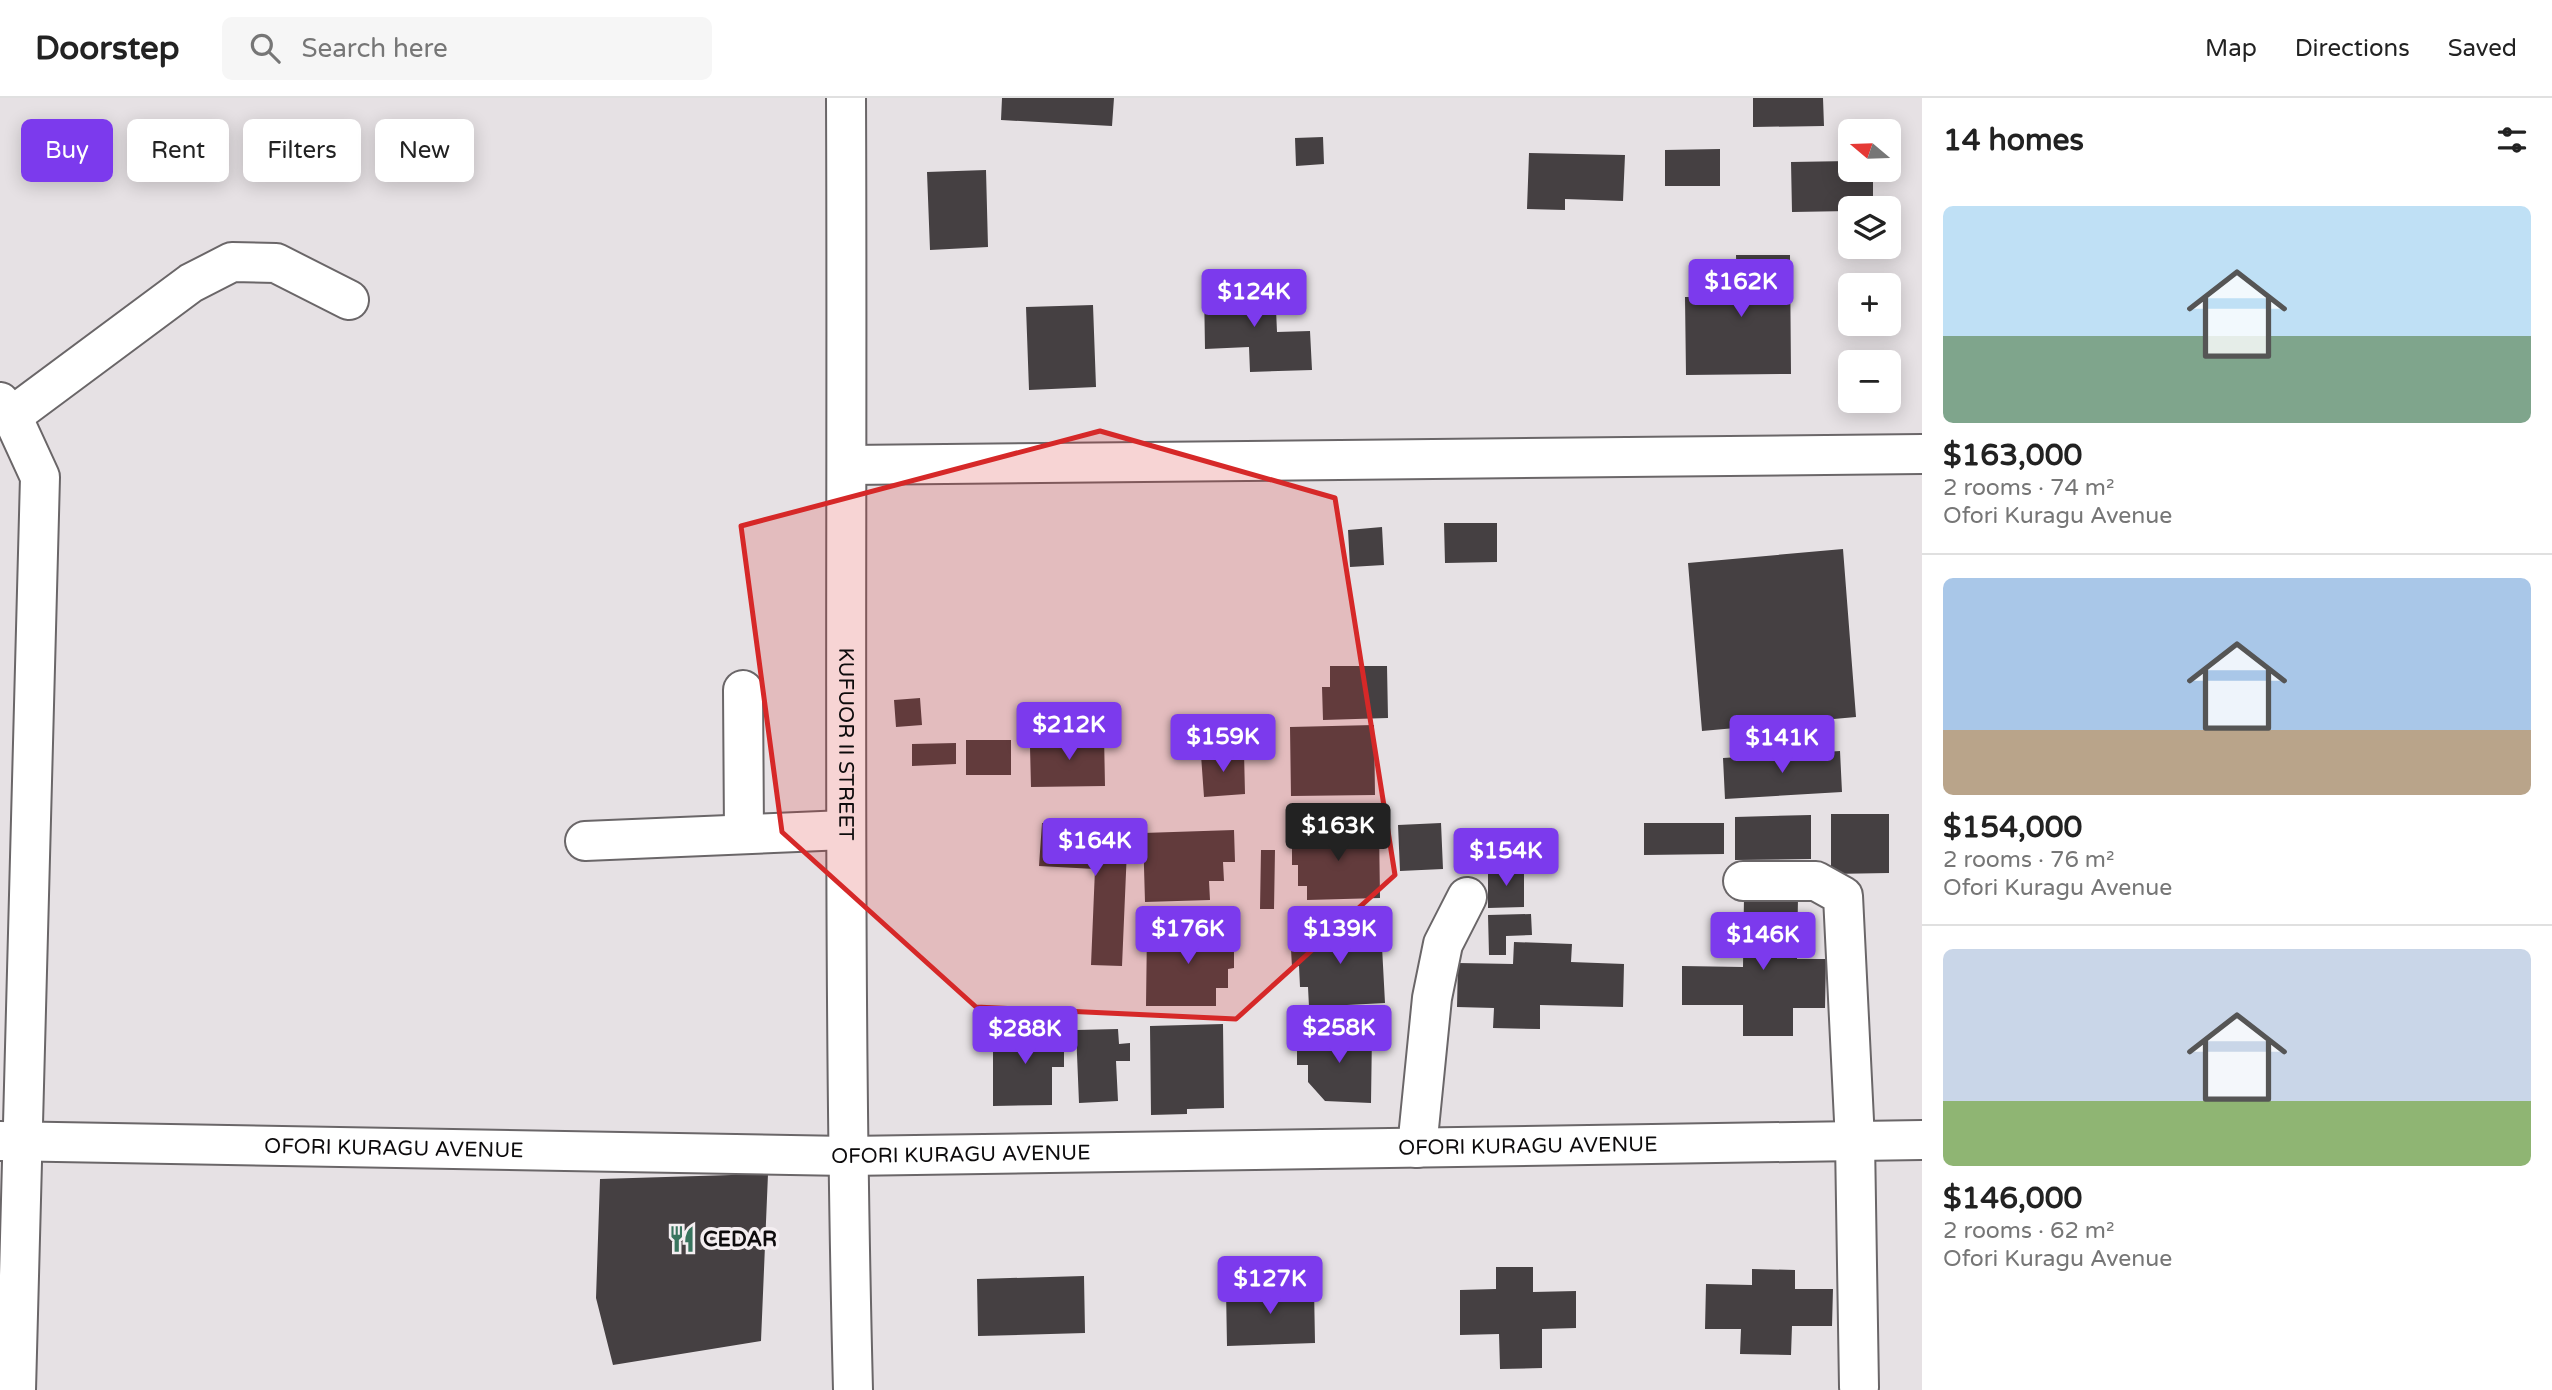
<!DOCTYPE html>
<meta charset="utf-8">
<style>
:root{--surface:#fff;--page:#f6f6f6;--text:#222;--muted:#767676;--line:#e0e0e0;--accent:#7c3aed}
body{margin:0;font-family:"Varela Round",sans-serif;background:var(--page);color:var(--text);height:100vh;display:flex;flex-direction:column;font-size:26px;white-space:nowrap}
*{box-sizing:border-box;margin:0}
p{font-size:23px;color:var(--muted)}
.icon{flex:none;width:38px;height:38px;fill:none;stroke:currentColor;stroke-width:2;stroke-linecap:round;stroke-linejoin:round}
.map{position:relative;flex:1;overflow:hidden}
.details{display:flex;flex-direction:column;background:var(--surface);width:630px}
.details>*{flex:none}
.top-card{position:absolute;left:21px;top:21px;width:665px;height:63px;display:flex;gap:14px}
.needle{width:46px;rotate:289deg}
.controls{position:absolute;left:1838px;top:21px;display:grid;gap:14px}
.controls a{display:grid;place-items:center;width:63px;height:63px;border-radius:10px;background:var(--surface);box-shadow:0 4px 18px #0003;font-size:35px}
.price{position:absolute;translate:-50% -60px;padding:0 16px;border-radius:7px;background:var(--accent);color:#fff;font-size:23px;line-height:46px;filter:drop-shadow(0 2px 4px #0008)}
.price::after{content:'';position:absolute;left:50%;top:42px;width:21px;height:16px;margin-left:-10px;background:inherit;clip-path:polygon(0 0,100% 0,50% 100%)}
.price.active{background:#222;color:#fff}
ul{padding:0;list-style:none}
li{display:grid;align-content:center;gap:14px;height:371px;padding:0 21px}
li+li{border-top:2px solid var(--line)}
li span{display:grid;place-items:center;height:217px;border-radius:10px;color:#555}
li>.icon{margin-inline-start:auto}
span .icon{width:126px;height:126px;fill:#fffc;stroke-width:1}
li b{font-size:30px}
h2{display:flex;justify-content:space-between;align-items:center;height:84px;padding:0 21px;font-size:30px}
.pill{padding:0 24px;border-radius:10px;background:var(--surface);box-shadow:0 4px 18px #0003;font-size:24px;line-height:63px}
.pill.active{background:var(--accent);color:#fff}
header{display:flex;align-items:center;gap:42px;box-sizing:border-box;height:98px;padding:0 35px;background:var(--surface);border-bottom:2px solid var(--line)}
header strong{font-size:33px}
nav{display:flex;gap:38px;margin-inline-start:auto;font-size:24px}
.search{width:490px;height:63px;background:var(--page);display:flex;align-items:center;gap:18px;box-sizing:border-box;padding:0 24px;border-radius:10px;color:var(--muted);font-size:26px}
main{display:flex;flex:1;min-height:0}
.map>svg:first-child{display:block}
.building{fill:#454042}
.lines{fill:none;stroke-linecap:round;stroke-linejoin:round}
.minor-casing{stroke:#6a6668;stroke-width:42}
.minor{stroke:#fff;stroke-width:38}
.marked{fill:#d62828;fill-opacity:0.2;stroke:#d62828;stroke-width:5;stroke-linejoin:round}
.labels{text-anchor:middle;stroke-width:7;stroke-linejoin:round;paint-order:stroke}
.street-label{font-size:21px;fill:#0d0b0c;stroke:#f4eef1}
.poi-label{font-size:21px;font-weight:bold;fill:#0d0b0c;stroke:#f4eef1;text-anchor:start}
</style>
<header>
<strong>Doorstep</strong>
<div class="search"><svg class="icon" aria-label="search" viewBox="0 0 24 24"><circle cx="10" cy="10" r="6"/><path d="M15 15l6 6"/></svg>Search here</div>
<nav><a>Map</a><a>Directions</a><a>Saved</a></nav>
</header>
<main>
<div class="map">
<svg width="1922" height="1292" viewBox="0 0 1922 1292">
<rect width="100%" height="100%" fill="#e6e1e4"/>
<path class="building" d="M1002 0H1114L1112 28 1001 22Z
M1753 0H1823L1824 28 1753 29Z
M1323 39 1324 66 1296 68 1295 40Z
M1720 51V88H1665V52Z
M1529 55 1625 57 1623 103 1565 101V112L1527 111Z
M1850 63V72H1873V110H1850V113L1792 114 1791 64Z
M986 72 988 149 930 152 927 74Z
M1736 157H1790L1791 276 1686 277 1685 199H1696V166H1724V199L1737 198Z
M1275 188 1277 234 1310 233 1312 272 1250 274 1249 249 1205 251 1204 189Z
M1093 207 1096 289 1029 292 1026 209Z
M1444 425H1497V464L1445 465Z
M1382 429 1384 467 1350 469 1348 432Z
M1843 451 1856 619 1702 633 1688 465Z
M1330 568H1387L1388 620 1323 622 1322 589H1330Z
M920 600 922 627 896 629 894 602Z
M1052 619 1050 633 1025 634V620Z
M1251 625 1252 646 1185 649 1184 627Z
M1374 627 1375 697 1291 698 1290 629Z
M1104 636 1105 688 1031 689 1030 649 1054 648 1057 638Z
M966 642H1011V677H966Z
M956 645V666L912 668V646Z
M1840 653 1842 694 1725 701 1723 660Z
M1244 654 1245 696 1204 699 1201 657Z
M1831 716H1889V775L1831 776Z
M1811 717V761L1735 762V719Z
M1042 725 1128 728 1122 868 1091 867 1095 771 1039 768Z
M1441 725 1443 771 1400 773 1398 727Z
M1644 725H1724V756L1644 757Z
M1379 730 1380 800 1307 802V788H1298V767H1292V732Z
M1234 732 1235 764H1223L1224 783H1209L1210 802 1145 804 1143 735Z
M1261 752H1275L1274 811H1260Z
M1524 771V809L1488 810V772Z
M1744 798 1798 799 1797 861H1826L1825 910H1793V938H1743V907H1682V868L1743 869Z
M1531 816 1532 837 1506 838V857H1489L1488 817Z
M1381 830 1385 905 1309 909 1308 889H1300L1299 868 1292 869 1290 834Z
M1147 831H1234V870L1228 871V890H1216V908H1146Z
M1514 844 1572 846 1571 864 1624 866 1623 909 1540 907V931L1493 930 1494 910 1457 909 1458 865 1513 866Z
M1223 926 1224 1010 1187 1011V1016L1151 1017 1150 928Z
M1055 929V945H1064V969H1052V1007L993 1008V930Z
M1118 931 1119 946 1130 945V963H1116L1118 1003 1079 1005 1076 932Z
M1372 934 1371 1005 1325 1003 1308 984V967H1297V948H1304V935Z
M768 1076 761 1243 613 1267 596 1200 600 1081Z
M1496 1169H1533V1194L1576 1193V1230L1542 1231V1270L1500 1271 1499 1236 1460 1237V1192L1496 1191Z
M1752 1171 1795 1172V1191H1833L1832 1228H1792L1791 1257 1740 1256 1741 1231H1705L1706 1186 1752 1187Z
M1084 1178 1085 1235 978 1238 977 1181Z
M1314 1189 1315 1245 1227 1248 1226 1191Z"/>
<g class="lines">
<defs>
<g id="minor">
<path id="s1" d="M846 0C848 431 842 861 853 1292"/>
<path d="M0 304 12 318 40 379 16 1292"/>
<path d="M12 318 191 185 232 164 276 165 349 202"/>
<path d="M848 367 1922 356"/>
<path d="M743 592 744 735"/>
<path d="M585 743 845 732"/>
<path d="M1743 783H1816L1843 798 1855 1043 1859 1289"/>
<path id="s2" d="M0 1043 847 1058 1922 1042"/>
<path d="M1417 1050 1432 900 1443 846 1467 799"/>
</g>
</defs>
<use href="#minor" class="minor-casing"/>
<use href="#minor" class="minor"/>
</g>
<path class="marked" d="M1100 333 1335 400 1395 777 1236 921 976 909 782 734 741 428Z"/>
<defs>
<symbol id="restaurant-bare" viewBox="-9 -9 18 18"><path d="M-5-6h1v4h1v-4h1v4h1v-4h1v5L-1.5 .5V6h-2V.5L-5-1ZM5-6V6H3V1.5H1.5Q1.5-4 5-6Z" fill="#39745e" stroke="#f4eef1" stroke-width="2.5" paint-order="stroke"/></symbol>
</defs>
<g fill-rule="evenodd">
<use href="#restaurant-bare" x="663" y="1122" width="38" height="38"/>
</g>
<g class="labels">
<g class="street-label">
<text dy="7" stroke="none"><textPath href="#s1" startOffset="646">KUFUOR II STREET</textPath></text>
<text dy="7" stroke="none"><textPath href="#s2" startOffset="1528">OFORI KURAGU AVENUE</textPath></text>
<text dy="7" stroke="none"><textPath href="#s2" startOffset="394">OFORI KURAGU AVENUE</textPath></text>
<text dy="7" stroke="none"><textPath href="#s2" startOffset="961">OFORI KURAGU AVENUE</textPath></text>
</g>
<g class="poi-label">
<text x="703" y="1148">CEDAR</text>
</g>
</g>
</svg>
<div class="controls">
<a><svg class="needle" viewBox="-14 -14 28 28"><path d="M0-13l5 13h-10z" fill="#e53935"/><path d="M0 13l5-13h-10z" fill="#767676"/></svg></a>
<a><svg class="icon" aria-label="layers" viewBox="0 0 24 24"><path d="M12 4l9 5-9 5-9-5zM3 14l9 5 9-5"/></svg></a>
<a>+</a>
<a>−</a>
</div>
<b class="price" style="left:1741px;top:221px">$162K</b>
<b class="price" style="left:1254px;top:231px">$124K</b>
<b class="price" style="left:1069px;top:664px">$212K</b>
<b class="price" style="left:1223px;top:676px">$159K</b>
<b class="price" style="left:1782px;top:677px">$141K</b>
<b class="price active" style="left:1338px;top:765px">$163K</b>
<b class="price" style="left:1095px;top:780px">$164K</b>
<b class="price" style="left:1506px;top:790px">$154K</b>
<b class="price" style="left:1188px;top:868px">$176K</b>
<b class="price" style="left:1340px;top:868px">$139K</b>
<b class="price" style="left:1763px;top:874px">$146K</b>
<b class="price" style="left:1339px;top:967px">$258K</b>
<b class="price" style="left:1025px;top:968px">$288K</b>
<b class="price" style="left:1270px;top:1218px">$127K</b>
<div class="top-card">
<a class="pill active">Buy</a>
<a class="pill">Rent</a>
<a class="pill">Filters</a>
<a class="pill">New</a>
</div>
</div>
<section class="details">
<h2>14 homes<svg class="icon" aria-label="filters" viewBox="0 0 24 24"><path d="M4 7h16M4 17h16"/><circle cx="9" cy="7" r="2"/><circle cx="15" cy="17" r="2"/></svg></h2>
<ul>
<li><span style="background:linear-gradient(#bfe0f5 60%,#7fa58c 0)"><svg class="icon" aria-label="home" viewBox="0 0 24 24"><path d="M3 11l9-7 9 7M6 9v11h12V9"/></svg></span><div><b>$163,000</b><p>2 rooms · 74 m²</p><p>Ofori Kuragu Avenue</p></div></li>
<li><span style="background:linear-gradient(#a9c7e8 70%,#b9a48a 0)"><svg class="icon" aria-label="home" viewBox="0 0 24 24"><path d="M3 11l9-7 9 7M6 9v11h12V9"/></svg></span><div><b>$154,000</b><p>2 rooms · 76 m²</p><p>Ofori Kuragu Avenue</p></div></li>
<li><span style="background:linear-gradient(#c9d6e8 70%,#8fb573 0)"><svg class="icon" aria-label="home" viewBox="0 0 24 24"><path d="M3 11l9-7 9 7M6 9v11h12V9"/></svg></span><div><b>$146,000</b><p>2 rooms · 62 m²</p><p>Ofori Kuragu Avenue</p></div></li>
</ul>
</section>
</main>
